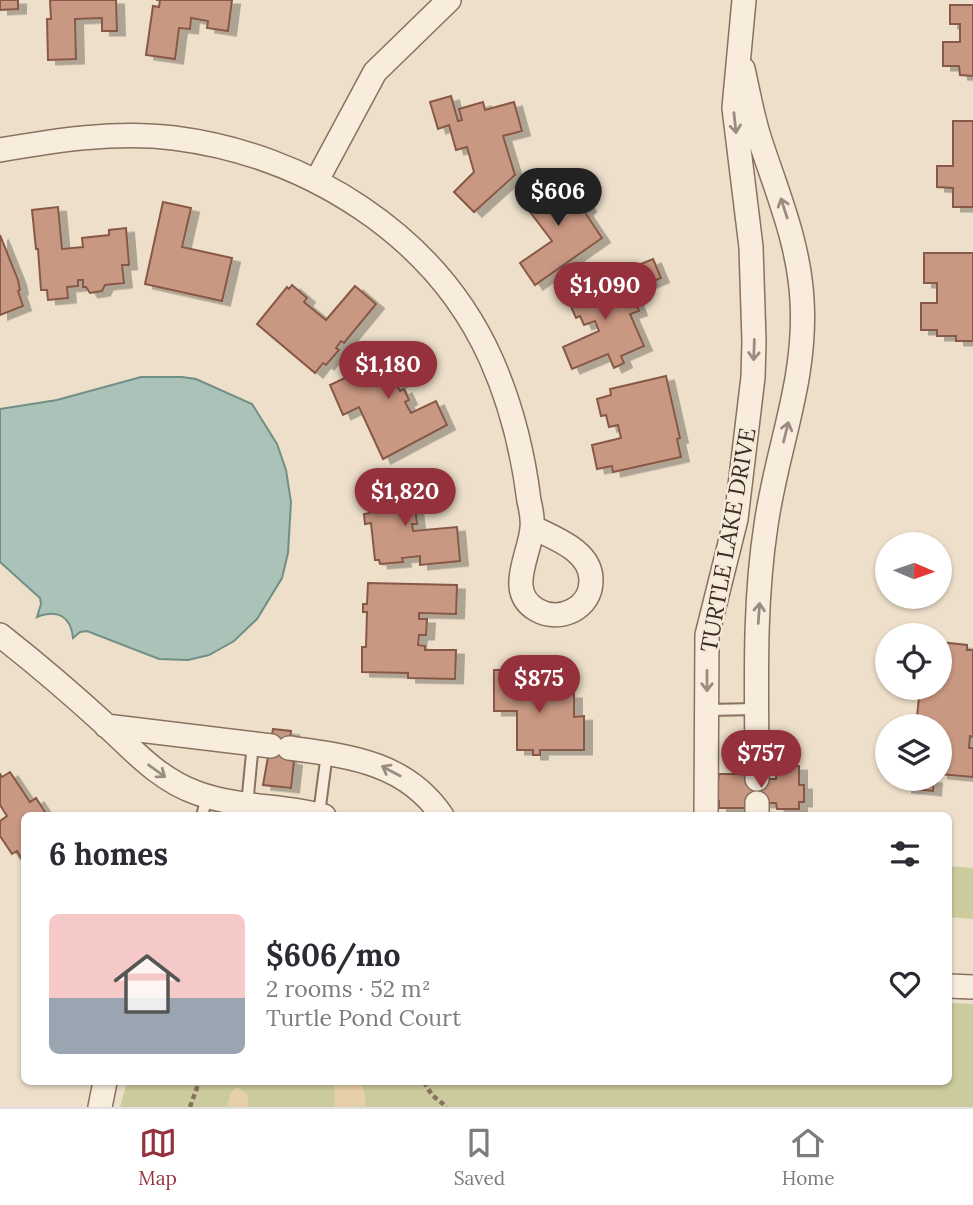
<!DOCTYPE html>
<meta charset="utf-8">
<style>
:root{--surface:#fff;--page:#f7f7f7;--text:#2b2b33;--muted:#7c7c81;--line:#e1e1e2;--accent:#95313d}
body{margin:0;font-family:Lora,serif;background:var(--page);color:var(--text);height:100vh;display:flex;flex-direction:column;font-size:26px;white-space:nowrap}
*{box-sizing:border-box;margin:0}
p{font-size:23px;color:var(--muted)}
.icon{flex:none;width:38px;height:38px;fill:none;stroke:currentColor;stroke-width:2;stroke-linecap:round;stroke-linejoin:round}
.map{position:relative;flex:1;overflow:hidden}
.side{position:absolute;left:21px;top:812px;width:931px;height:273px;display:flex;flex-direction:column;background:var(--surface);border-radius:10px;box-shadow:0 2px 5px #0004}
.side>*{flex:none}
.needle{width:46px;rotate:92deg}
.fabs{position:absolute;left:875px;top:532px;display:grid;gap:14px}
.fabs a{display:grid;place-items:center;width:77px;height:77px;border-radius:50%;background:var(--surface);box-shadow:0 2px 5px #0004;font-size:35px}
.price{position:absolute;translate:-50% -60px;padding:0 16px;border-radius:24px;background:var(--accent);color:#fff;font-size:23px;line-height:46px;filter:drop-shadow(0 2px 4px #0008)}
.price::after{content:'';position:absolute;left:50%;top:42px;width:21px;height:16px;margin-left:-10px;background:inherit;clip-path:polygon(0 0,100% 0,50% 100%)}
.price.active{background:#222;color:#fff}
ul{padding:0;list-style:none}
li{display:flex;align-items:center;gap:21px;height:175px;padding:0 28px}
li span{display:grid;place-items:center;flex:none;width:196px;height:140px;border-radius:10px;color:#555}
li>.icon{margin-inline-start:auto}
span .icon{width:84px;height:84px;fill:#fffc;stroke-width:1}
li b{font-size:30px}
h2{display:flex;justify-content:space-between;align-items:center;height:84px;padding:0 28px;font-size:30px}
.tabs{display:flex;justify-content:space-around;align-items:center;height:98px;border-top:2px solid var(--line);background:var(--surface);font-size:19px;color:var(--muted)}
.tabs a{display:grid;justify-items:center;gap:4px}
.tabs .active{color:var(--accent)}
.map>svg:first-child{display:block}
.green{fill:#cbcb9e}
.sand{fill:#e7d0a9}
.water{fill:#aac2b8;stroke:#719085;stroke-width:2}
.building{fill:#c99882;stroke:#875946;stroke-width:2;filter:url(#shadow)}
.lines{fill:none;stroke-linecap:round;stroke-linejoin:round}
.service-casing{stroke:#89715f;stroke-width:14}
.minor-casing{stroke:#89715f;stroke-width:26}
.path{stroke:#89715f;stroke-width:4.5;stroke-dasharray:5 3.5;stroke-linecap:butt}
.service{stroke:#f8eddd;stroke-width:10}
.minor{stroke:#f8eddd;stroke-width:23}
.oneway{stroke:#998c80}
.labels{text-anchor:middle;stroke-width:5;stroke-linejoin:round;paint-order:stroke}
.street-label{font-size:23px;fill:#3a2b22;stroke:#f5ead9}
</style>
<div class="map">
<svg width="973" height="1107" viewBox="0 0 973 1107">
<defs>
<filter id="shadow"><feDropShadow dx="8" dy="4.5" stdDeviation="0" flood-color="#0004"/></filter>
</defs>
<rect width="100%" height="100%" fill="#eddfca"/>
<path class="green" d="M948 866 973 868V919L949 917Z
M949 1003 973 1004V1107H120L127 1082H948Z"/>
<path class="sand" d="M334 1082H358C366 1088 365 1098 365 1107H335Z
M240 1088 248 1095V1107H227L231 1092 235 1088Z"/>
<path class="water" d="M141 377H182L196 379 252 404 277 444 286 470 291 502 288 553 282 578 257 619 234 641 209 655 188 660 159 659 87 631 80 632 73 638C71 616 57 609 37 617L41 604 40 598 0 562V409L57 400Z"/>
<path class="building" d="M0 0H18V9L0 10Z
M50 0H116L117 31H102V18L75 19 76 59 48 60 47 19H51Z
M156 0H232L228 31 207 28 208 21 191 18 190 29 179 28 175 59 146 55 153 6 159 7 160 0Z
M950 5H973V76L960 75 959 66H943V42H960V24H950Z
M451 96 458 121 462 120 459 109 483 102 485 110 514 102 522 131 503 136 515 175 474 212 454 192 474 172 467 147 456 150 449 125 438 129 430 102Z
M953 121H973V207H953V188L937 187V166H953Z
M558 174 572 195 578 192 588 207 584 211 602 238 535 285 520 263 552 241 521 200Z
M163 202 191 208 182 247 232 258 222 301 145 284Z
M58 207 62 249 83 247 82 238 109 235V230L126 228 129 265H122L124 283 105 285 102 291 90 293 86 287H83V280H78V286L67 287 68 298 48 300 47 290H41L38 249H36L32 210Z
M0 235 18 280 20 290 18 291 23 306 0 315Z
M924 253H973V341H956V336H937V330H921V303H937V283H924Z
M653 259 661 278 639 287 631 268Z
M619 272 621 277 625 275 639 311 630 314 644 346 621 356 624 363 614 368 608 354 572 369 563 347 599 331 595 321 584 325 580 316 576 318 568 300 583 293 581 287Z
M292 285 307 298 304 302 326 320 355 286 376 304 344 343 341 341 336 348 339 350 326 365 323 363 315 373 257 324 287 287 289 289Z
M410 345 423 371 396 384 400 391 404 389 409 400 405 402 411 413 436 401 447 425 383 459 359 407 343 415 330 385 345 378 343 374 382 354 384 358Z
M666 376 680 438 677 439 681 457 613 472 612 466 597 469 592 445 621 438 618 425 609 427 606 415 601 416 597 399 611 395 610 389Z
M413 479 415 499H410L411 508H415L417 524H412L413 531 457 527 460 561 420 565V556L402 558 403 562 380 564 379 560H375L371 523 365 524 364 514 370 513 368 483Z
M368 583 457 585 456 614 419 613V619H427L426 635H419L418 645 425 646V650H456L455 679 408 678V673L362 672V647H366L367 612H363V604H367Z
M940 642 967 645V650H973V737L970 736 969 748H973V777L940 774V726H916L920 688H940Z
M494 670H524V694H574V717L584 716V750H540V755H533V750H517V711H494Z
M273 729 291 731 288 760 294 761 291 788 263 785Z
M799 766V785H804V802H799V809H777L776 803H745V808H719V801H715L719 774H745V779H776V767Z
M10 772 30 802 36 798 45 812 39 816H24V863L17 851 12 854 0 836V821L7 816 0 805V774L2 777Z
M900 779H934L933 791 904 788V779Z"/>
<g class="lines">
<defs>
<path id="service" d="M707 710 757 709
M247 805 253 743
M319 814 327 753
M202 816 207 797"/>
<path id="minor" d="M743 69C749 95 753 121 762 146 779 197 799 245 802 300 807 380 777 447 766 525 753 609 757 695 757 779
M0 150C57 140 116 131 174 138 307 155 435 234 491 359 511 404 523 452 529 501 531 509 533 519 532 528 530 555 505 592 537 610 560 623 591 608 591 581 592 551 554 538 532 527
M317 180 375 72 449 0
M0 635C37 664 72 694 107 726 135 752 160 780 197 793 238 808 282 805 324 816
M106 726 271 746
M289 748C348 756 406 762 442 816
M706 816 707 635 736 519 753 377 754 341 751 247 734 108 744 0
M757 816V803
M948 986 973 987
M100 1107 105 1082"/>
</defs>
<use href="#service" class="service-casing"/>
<use href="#minor" class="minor-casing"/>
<path class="path" d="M424 1082 432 1095 447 1107
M190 1107 199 1082"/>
<use href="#service" class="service"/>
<use href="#minor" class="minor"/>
</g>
<defs><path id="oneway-shaft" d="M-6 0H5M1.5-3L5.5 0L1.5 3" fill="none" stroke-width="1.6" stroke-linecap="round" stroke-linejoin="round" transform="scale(1.75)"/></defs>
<g class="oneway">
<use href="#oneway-shaft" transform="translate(735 123) rotate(84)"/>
<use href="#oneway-shaft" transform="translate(784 208) rotate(-108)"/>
<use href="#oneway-shaft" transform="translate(754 350) rotate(92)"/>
<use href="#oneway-shaft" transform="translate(786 432) rotate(-76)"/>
<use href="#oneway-shaft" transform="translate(759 613) rotate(-86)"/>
<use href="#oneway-shaft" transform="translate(707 681) rotate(90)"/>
<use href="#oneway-shaft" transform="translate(157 771) rotate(36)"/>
<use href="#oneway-shaft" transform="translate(391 771) rotate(-152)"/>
</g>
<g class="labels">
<g class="street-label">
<text transform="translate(728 540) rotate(-80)" y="8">TURTLE LAKE DRIVE</text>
</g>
</g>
</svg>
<div class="fabs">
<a><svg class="needle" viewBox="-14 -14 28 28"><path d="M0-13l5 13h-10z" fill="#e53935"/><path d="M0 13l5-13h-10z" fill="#7c7c81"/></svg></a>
<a><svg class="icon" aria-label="locate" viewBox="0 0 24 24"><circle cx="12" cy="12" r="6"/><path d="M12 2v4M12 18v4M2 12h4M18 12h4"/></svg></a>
<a><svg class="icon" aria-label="layers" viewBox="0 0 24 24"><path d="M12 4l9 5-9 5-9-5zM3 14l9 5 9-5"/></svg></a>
</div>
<b class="price active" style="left:558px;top:228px">$606</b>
<b class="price" style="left:605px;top:322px">$1,090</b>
<b class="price" style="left:388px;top:401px">$1,180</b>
<b class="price" style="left:405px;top:528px">$1,820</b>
<b class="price" style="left:539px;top:715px">$875</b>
<b class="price" style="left:761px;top:790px">$757</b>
<section class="side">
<h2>6 homes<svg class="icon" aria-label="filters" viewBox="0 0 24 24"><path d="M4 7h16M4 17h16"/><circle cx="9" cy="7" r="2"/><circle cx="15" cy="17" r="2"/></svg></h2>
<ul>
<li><span style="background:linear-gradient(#f6c9c9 60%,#9aa5b1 0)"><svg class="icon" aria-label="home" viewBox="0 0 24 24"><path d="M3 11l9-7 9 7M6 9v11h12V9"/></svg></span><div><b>$606/mo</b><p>2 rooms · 52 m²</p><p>Turtle Pond Court</p></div><svg class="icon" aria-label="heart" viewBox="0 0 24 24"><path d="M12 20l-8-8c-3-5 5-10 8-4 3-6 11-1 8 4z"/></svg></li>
</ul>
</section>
</div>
<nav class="tabs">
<a class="active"><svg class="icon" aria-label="map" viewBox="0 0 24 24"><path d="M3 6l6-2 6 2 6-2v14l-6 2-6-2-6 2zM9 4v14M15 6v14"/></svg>Map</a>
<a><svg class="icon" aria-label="saved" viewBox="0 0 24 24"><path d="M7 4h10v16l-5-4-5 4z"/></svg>Saved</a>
<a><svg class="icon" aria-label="home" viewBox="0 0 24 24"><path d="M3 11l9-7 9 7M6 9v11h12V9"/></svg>Home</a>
</nav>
